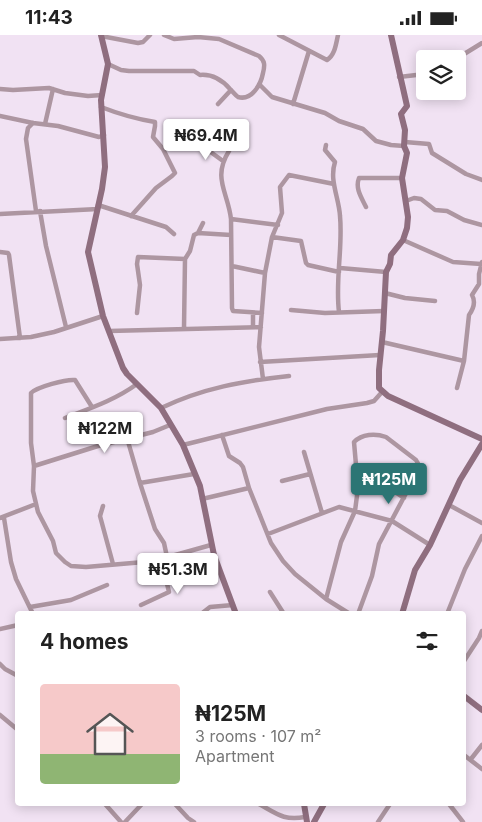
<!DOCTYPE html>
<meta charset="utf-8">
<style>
:root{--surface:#fff;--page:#f6f6f6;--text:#222;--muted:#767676;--accent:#2c7574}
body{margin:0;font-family:Inter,sans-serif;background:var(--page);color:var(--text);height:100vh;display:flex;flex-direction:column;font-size:19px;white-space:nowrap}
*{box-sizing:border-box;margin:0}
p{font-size:16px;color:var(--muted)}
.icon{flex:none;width:28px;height:28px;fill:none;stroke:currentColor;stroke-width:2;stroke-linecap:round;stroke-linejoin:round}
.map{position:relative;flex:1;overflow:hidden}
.sheet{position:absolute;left:15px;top:576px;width:451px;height:195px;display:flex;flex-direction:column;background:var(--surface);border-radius:5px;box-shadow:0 2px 12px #0003}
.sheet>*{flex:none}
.tools{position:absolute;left:416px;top:15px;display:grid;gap:10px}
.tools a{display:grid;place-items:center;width:50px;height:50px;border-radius:5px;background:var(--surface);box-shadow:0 2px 12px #0003;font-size:25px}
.price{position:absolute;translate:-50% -42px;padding:0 11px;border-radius:5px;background:#fff;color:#222;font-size:16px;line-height:32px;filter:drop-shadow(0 1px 2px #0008)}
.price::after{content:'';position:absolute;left:50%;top:30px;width:15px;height:11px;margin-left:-8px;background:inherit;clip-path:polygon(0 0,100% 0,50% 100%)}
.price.selected{background:var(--accent);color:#fff}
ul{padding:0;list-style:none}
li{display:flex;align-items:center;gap:15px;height:125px;padding:0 25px}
li span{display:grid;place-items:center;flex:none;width:140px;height:100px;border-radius:5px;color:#555}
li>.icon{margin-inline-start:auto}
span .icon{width:60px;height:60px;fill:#fffc;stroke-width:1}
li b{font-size:21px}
h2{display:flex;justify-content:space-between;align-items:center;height:60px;padding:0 25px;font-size:21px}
.status{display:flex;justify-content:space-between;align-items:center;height:35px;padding:0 25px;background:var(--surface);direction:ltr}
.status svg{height:14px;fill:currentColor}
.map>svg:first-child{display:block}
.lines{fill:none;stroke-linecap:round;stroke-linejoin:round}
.street{stroke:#ad96a1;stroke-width:4.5}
.secondary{stroke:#8f6e7f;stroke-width:6}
</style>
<div class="status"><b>11:43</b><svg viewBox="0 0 49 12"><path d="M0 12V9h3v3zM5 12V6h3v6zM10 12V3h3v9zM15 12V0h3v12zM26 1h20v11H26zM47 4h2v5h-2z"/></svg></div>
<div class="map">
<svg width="482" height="787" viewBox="0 0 482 787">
<rect width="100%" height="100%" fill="#f1e2f3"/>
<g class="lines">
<path class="street" d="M279 0 327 25C335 20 336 9 338 0
M101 1 138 8 143 7 150 0
M456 24 482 8
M108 29 121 35 129 36H194L200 40C211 39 222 45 230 54 233 57 235 60 238 62 252 66 261 49 263 38 265 30 265 26 259 21L219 4 198 2 174 4 164 0
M399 42 425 39
M260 50 272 62 325 78 339 86 363 94 376 106 391 110 404 111
M0 54 13 55 49 53 65 58 88 61 102 60
M218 69 231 55
M293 69 309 16
M101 72C119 79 136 84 155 87V91L153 102 163 114 175 138 172 141 156 153 131 181
M0 81 33 88 58 91 99 102 104 100
M33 88 28 93 26 104 36 176
M45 89 53 54
M405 107 429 109 432 118 466 139 482 145
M201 110 223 126
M326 110 325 115 335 127C329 145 339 163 340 181 343 213 335 245 339 277
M229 116C212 143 228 157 231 184L232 273 233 276 262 278
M406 166 414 163 421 164 435 175 447 176 464 185 482 190
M98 170 166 192 174 199
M366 172C361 162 355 153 359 143H402
M40 176 46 211 66 292
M0 179 98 174
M231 184 278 190
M198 198 203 188
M272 202 301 206 306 228 308 230 339 237
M403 205 453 227 481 229
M0 217 8 218 9 220 20 303
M232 231 265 238
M340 233 386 237
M385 258 405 263 435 266
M291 275 325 278 384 276
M137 278 140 250 137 229 138 222 185 224
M253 292V279
M184 293 185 224 190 216 194 200 198 198 231 200
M109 296 261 292
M0 304 31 302 54 297 103 281
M382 307 464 326
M260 327 380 320
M263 344 259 312 265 238 272 202 282 178 280 152 289 140 334 149
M457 353 464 326 469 280C474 273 476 267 472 260L479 249V239L482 227
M92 372 75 345C66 344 37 352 31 358V408L34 431 33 456 38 477 53 506 56 518 65 527 71 531 86 532 144 527 161 524 211 510
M161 373C203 353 243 346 289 341
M65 383C91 373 115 365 137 349
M222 400 229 421 240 428 243 432 249 453 271 508 283 526 295 539 326 564 350 579
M127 403 140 448 155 494 164 508 167 522
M183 410 327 374 367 368 374 366 382 357
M304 417 322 478
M34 431 98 411 153 397 170 390
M282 446 310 439
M140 448 194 439
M358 453H389L404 463
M202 464 249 453
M449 470 482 488
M103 471 100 481 113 529
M0 483 36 469
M4 483 11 527 16 544 33 579
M268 499 339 472 392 486 430 510
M270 557 284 579
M326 564 341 507 355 476 358 453 354 407C362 399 375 398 386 402L416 425 420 432 379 509 372 541 358 579
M141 570 169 557 161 524
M30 572 71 565 107 550
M201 579 210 572 233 570
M447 579 465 534 482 501
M0 594 18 590
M464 626 479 603 482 596
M0 629 5 634 18 641
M0 680 18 695
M464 720 482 734
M471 724 482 710
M105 769 121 787
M175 769 188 783 194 787
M259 769C277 779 284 786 305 782
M449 769 463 787
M125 787 142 769
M378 787 390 769"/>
<path class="secondary" d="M101 0 108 29 101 65 105 132 102 154 88 217 103 281 123 333 127 339 161 373 183 410 200 451 214 520 236 579
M391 0 407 71 401 79 405 95 404 111 407 118 402 143 408 182 407 193 403 205 391 220 390 229 386 237 383 296 379 335V353L388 361 482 404
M402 579 415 535 430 510 460 445 482 409
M464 661 482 675
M304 769 307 787
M314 787 324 769"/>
</g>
</svg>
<div class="tools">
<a><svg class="icon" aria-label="layers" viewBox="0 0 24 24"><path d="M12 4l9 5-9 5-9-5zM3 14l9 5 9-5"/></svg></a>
</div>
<b class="price" style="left:206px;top:126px">₦69.4M</b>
<b class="price" style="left:105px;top:419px">₦122M</b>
<b class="price selected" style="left:389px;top:470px">₦125M</b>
<b class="price" style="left:178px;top:560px">₦51.3M</b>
<section class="sheet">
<h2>4 homes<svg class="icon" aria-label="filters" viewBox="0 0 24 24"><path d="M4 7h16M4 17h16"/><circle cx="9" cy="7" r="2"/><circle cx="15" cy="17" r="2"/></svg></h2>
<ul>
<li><span style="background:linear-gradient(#f6c9c9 70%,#8fb573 0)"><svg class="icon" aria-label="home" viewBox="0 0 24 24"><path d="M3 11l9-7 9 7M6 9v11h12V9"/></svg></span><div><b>₦125M</b><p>3 rooms · 107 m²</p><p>Apartment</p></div></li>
</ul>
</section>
</div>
